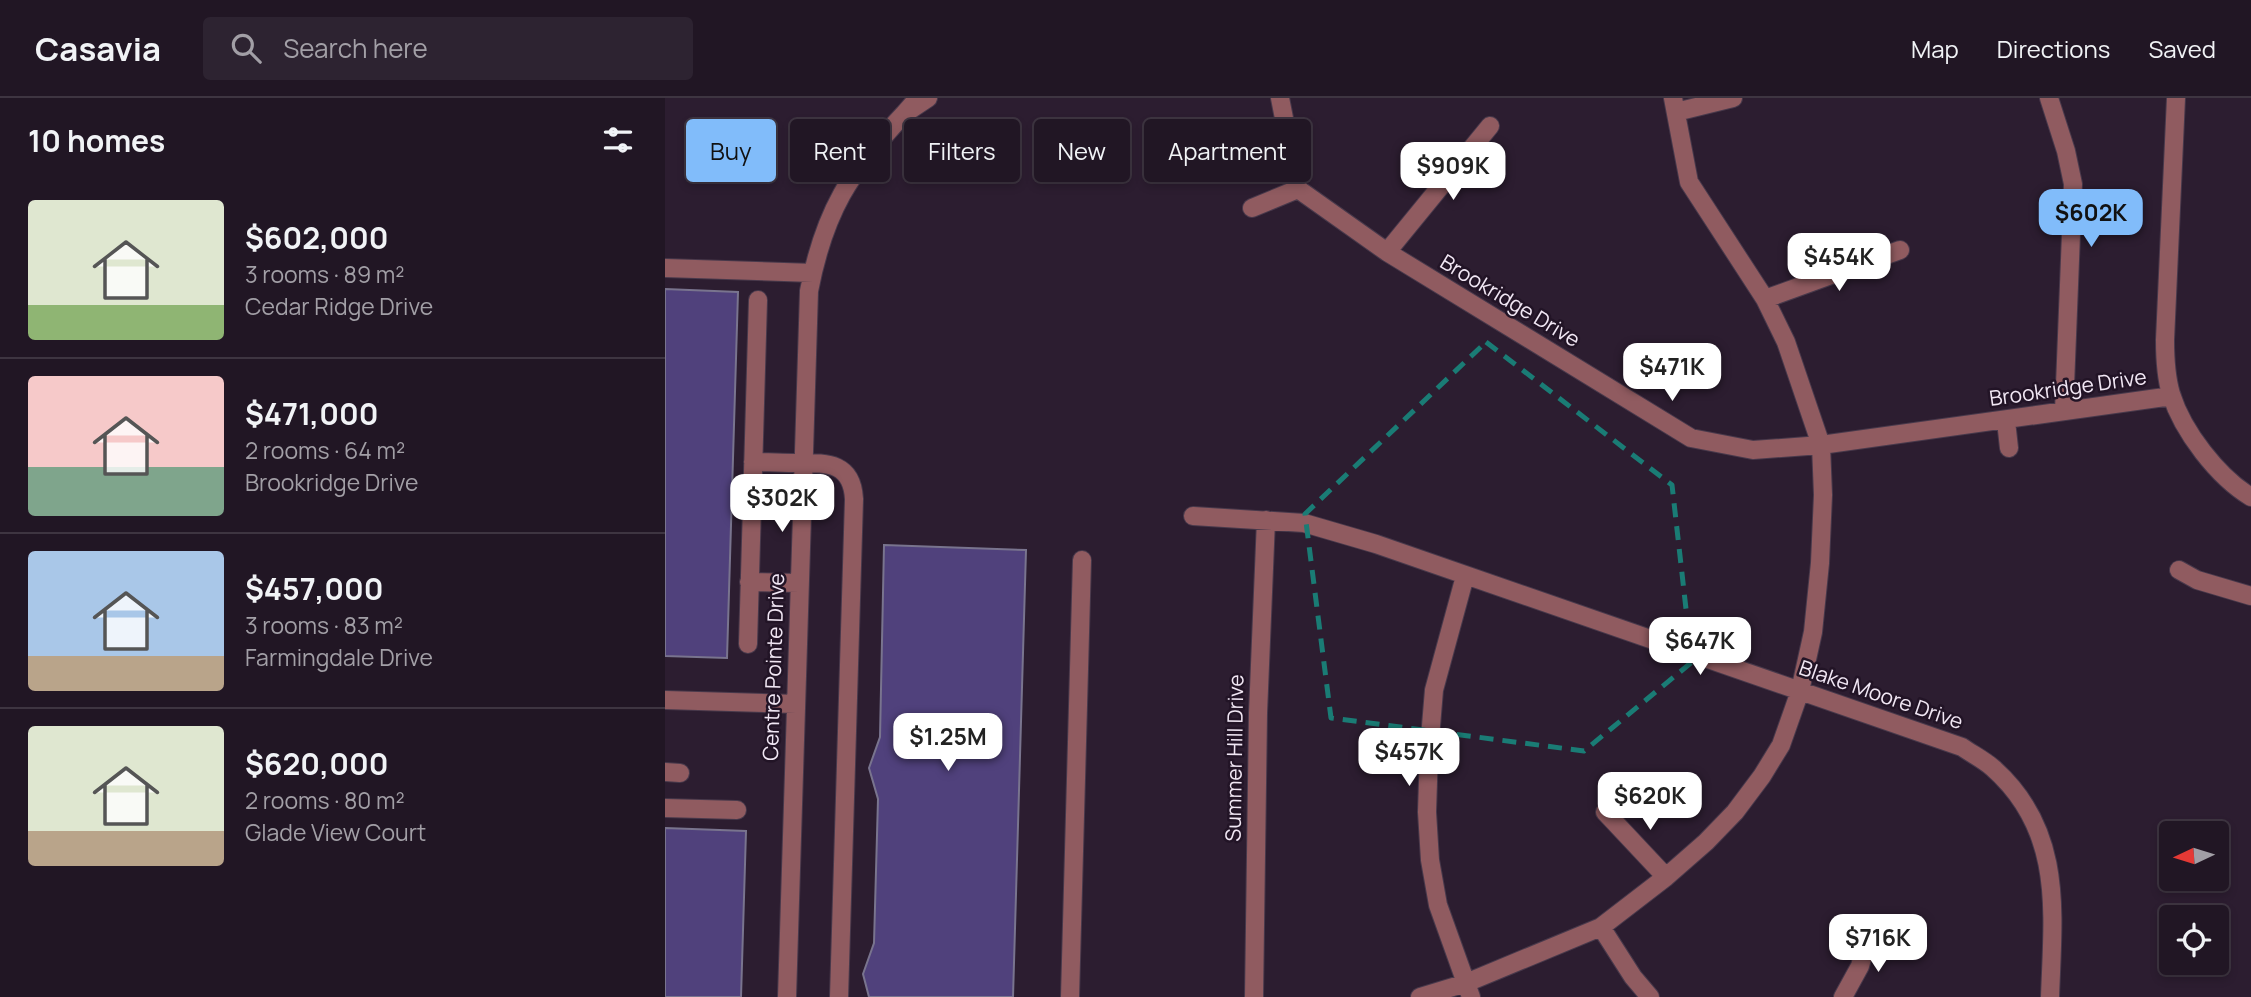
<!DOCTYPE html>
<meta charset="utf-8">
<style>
:root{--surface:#211624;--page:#2d2331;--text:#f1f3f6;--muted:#a29fa6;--line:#3e3541;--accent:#81bcfa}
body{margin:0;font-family:Manrope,sans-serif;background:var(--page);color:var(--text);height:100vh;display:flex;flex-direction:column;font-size:26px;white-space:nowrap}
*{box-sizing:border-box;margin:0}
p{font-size:23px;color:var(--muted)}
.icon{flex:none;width:38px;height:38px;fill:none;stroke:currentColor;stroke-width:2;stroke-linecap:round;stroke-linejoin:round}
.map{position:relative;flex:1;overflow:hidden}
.sheet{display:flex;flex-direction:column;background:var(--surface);width:665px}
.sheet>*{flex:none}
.guide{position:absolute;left:21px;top:21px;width:665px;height:63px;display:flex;gap:14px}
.needle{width:46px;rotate:266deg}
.fabs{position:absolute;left:1494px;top:723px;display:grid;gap:14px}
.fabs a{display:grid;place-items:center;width:70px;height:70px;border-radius:7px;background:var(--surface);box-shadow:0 4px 10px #0003,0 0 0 2px var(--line);font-size:35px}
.price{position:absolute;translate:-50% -60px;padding:0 16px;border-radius:14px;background:#fff;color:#222;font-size:23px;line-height:46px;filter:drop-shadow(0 2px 4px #0008)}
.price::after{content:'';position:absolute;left:50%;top:42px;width:21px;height:16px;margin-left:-10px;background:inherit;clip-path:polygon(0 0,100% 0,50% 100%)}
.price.active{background:var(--accent);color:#111}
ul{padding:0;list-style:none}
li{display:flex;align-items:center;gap:21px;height:175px;padding:0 28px}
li+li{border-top:2px solid var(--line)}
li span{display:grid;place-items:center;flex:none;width:196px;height:140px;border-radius:7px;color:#555}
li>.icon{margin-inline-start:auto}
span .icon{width:84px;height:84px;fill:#fffc;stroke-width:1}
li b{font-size:30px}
h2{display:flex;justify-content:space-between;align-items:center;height:84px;padding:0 28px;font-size:30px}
.chip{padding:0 24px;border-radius:7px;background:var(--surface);box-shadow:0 4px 10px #0003,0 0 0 2px var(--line);font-size:24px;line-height:63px}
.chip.active{background:var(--accent);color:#111}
header{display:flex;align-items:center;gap:42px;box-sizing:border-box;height:98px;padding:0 35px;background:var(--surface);border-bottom:2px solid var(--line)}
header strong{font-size:33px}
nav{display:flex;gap:38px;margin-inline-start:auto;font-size:24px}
.search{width:490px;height:63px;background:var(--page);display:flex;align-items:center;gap:18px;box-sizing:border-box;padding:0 24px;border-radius:7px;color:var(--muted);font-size:26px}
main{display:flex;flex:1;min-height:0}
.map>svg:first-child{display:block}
.building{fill:#50417c;stroke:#79748e;stroke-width:2}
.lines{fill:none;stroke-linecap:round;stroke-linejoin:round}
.minor-casing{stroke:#48394b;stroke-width:20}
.minor{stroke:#905b60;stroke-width:18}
.marked{fill:none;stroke:#1a7c75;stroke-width:5;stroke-dasharray:14 9;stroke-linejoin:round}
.labels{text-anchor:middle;stroke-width:5;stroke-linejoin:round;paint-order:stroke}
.street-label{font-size:21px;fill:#f1e7f4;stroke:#221426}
</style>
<header>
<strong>Casavia</strong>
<div class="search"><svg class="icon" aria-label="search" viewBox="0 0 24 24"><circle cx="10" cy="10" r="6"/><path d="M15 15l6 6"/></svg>Search here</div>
<nav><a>Map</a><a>Directions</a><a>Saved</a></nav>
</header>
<main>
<section class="sheet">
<h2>10 homes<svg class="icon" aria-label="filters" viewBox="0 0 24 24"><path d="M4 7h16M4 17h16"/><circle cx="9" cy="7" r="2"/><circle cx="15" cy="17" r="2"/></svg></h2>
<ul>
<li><span style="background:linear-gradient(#dfe7d0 75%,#8fb573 0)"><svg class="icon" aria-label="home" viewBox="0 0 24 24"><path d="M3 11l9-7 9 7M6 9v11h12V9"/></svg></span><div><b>$602,000</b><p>3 rooms · 89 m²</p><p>Cedar Ridge Drive</p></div></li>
<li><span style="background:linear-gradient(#f6c9c9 65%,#7fa58c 0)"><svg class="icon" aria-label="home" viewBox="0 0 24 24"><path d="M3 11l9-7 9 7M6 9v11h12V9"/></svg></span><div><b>$471,000</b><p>2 rooms · 64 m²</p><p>Brookridge Drive</p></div></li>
<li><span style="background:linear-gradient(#a9c7e8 75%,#b9a48a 0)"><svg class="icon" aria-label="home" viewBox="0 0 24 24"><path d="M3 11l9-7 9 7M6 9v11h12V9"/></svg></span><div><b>$457,000</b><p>3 rooms · 83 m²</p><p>Farmingdale Drive</p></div></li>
<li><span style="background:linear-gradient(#dfe7d0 75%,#b9a48a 0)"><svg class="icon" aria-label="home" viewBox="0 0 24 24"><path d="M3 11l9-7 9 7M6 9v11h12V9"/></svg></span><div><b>$620,000</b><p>2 rooms · 80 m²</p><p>Glade View Court</p></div></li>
</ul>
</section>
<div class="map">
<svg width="1586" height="899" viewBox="0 0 1586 899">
<rect width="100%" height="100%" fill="#2c1d30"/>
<path class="building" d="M0 191 73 194 62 560 0 558Z
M219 447 361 452 348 899H204L198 876 209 845 213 701 204 670 215 639Z
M0 730 81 733 76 899H0Z"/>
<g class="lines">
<defs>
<path id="minor" d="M253 0 239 16 263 0
M615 0 633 91 722 154 1026 340 1088 352 1156 347 1507 298
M1384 0 1401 53 1408 86 1399 313
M1511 0 1500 242C1500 260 1501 279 1506 296 1518 334 1553 379 1586 399
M1011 14 1068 0
M587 110 633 91
M722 154 825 28
M0 170 148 175
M1100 201 1235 152
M1341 323 1344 350
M88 364C103 364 118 365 133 365 162 365 187 364 189 401L174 899
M528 418 639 425 711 446 1297 649C1307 656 1319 662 1328 670 1399 733 1388 814 1385 899
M1514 472 1532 482 1586 498
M800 478 769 592 764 652 762 714 765 762 773 807 806 899
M84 484 134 485
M83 546 93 202
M0 602 131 606
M0 674 15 675
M0 710 72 712
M940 714 1001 779
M936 829 968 879 985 899
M122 899 144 193C159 114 185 73 239 16
M405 899 417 462
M589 899 593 615 601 422
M755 899 801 885 936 829 1001 779 1041 744 1070 714 1097 678 1116 647 1135 593 1148 534 1155 465 1158 397 1156 347 1121 244 1100 201 1024 84 1008 0
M1178 899 1195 868 1204 835"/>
</defs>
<use href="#minor" class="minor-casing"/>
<use href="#minor" class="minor"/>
</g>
<path class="marked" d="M821 244 1007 387 1027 564 919 653 666 620 640 416Z"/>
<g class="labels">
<g class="street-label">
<text transform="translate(845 203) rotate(31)" y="7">Brookridge Drive</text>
<text transform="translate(1403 290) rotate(-8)" y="7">Brookridge Drive</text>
<text transform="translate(109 569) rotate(-88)" y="7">Centre Pointe Drive</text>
<text transform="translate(1216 597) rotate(19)" y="7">Blake Moore Drive</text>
<text transform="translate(570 660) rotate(-89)" y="7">Summer Hill Drive</text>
</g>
</g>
</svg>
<div class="fabs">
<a><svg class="needle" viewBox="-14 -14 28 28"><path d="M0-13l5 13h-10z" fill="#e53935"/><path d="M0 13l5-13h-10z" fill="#a29fa6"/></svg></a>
<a><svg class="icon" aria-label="locate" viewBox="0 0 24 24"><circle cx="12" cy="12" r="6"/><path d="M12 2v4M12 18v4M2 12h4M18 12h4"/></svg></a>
</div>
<b class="price" style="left:788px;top:104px">$909K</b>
<b class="price active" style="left:1426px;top:151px">$602K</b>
<b class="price" style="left:1174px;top:195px">$454K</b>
<b class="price" style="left:1007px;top:305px">$471K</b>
<b class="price" style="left:117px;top:436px">$302K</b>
<b class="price" style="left:1035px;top:579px">$647K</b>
<b class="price" style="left:283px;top:675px">$1.25M</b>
<b class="price" style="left:744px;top:690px">$457K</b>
<b class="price" style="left:985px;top:734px">$620K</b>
<b class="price" style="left:1213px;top:876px">$716K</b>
<div class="guide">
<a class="chip active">Buy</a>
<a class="chip">Rent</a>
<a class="chip">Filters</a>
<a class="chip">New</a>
<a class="chip">Apartment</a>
</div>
</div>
</main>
